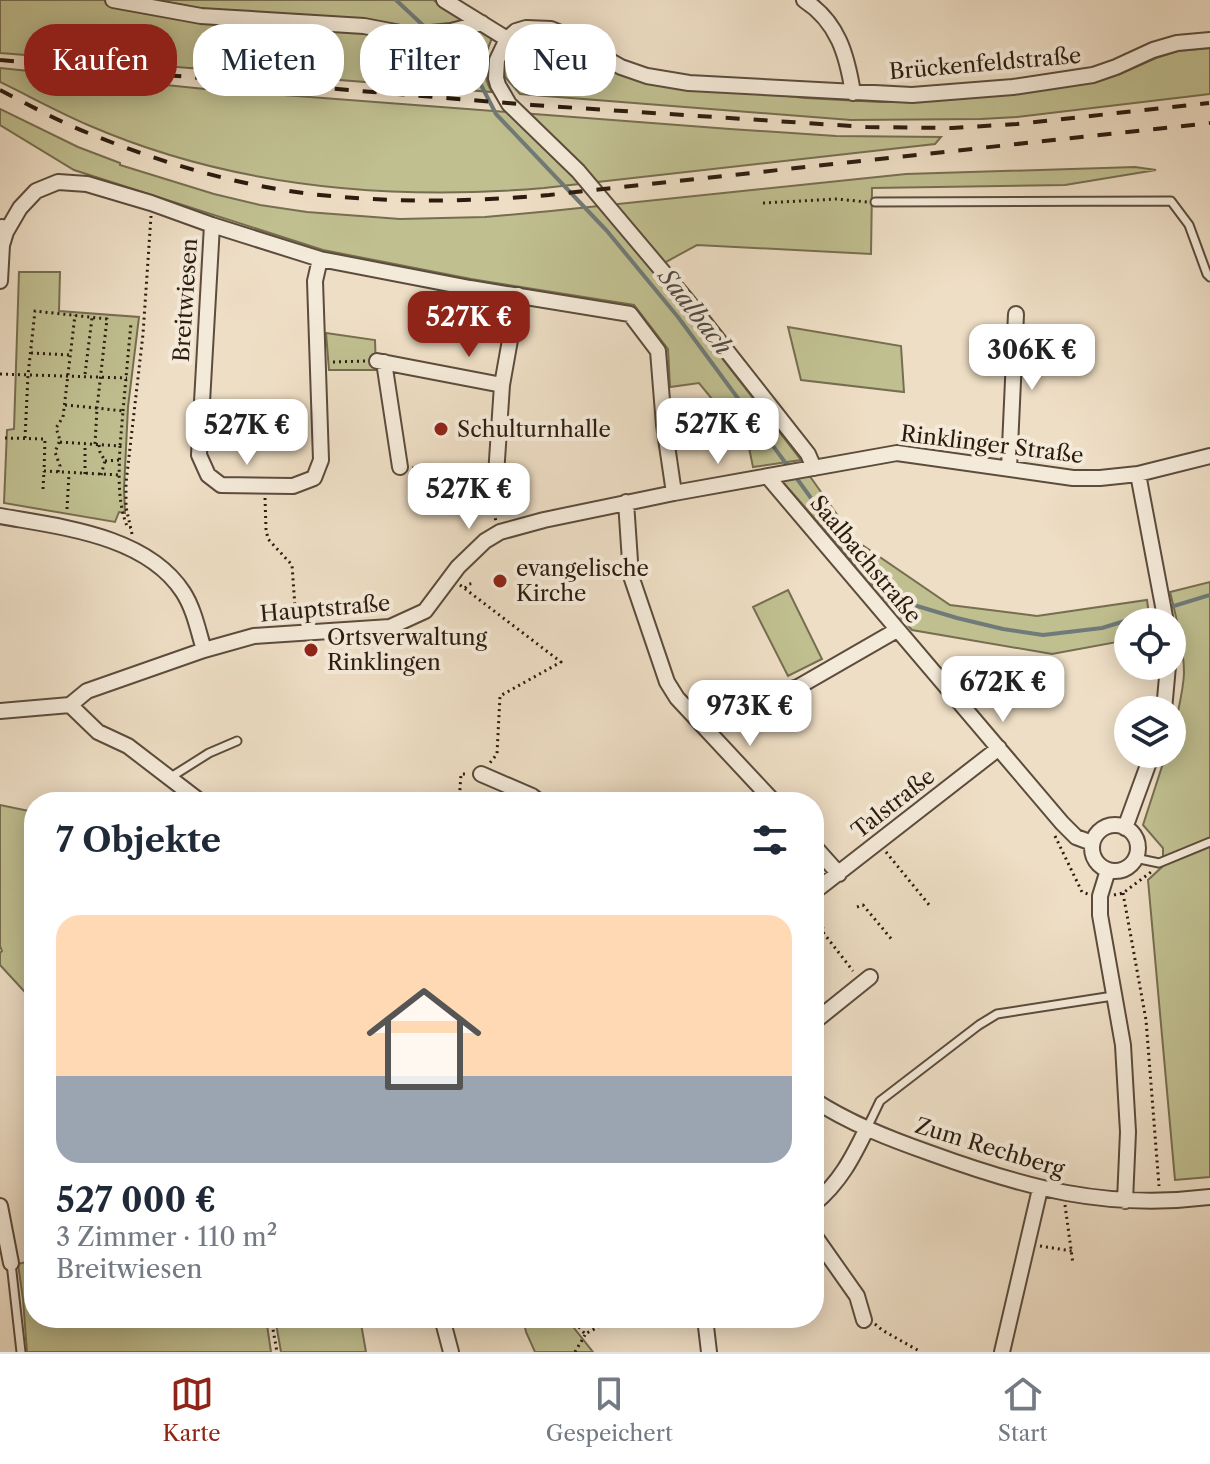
<!DOCTYPE html>
<html lang="de">
<meta charset="utf-8">
<style>
:root{--surface:#fff;--page:#f2f2f3;--text:#1f2937;--muted:#747a83;--line:#e0e1e3;--accent:#8f2418}
body{margin:0;font-family:"Libre Caslon Text",serif;background:var(--page);color:var(--text);height:100vh;display:flex;flex-direction:column;font-size:30px;white-space:nowrap}
*{box-sizing:border-box;margin:0}
p{font-size:26px;color:var(--muted)}
.icon{flex:none;width:44px;height:44px;fill:none;stroke:currentColor;stroke-width:2;stroke-linecap:round;stroke-linejoin:round}
.map{position:relative;flex:1;overflow:hidden}
.side{position:absolute;left:24px;top:792px;width:800px;height:536px;display:flex;flex-direction:column;background:var(--surface);border-radius:32px;box-shadow:0 4px 20px #0003}
.side>*{flex:none}
.banner{position:absolute;left:24px;top:24px;width:800px;height:72px;display:flex;gap:16px}
.controls{position:absolute;left:1114px;top:608px;display:grid;gap:16px}
.controls a{display:grid;place-items:center;width:72px;height:72px;border-radius:50%;background:var(--surface);box-shadow:0 4px 20px #0003;font-size:40px}
.price{position:absolute;translate:-50% -68px;padding:0 18px;border-radius:16px;background:#fff;color:#222;font-size:26px;line-height:52px;filter:drop-shadow(0 2px 4px #0008)}
.price::after{content:'';position:absolute;left:50%;top:48px;width:24px;height:18px;margin-left:-12px;background:inherit;clip-path:polygon(0 0,100% 0,50% 100%)}
.price.active{background:var(--accent);color:#fff}
ul{padding:0;list-style:none}
li{display:grid;align-content:center;gap:16px;height:424px;padding:0 32px}
li+li{border-top:2px solid var(--line)}
li span{display:grid;place-items:center;height:248px;border-radius:24px;color:#555}
li>.icon{margin-inline-start:auto}
span .icon{width:144px;height:144px;fill:#fffc;stroke-width:1}
li b{font-size:34px}
h2{display:flex;justify-content:space-between;align-items:center;height:96px;padding:0 32px;font-size:34px}
.tag{padding:0 28px;border-radius:32px;background:var(--surface);box-shadow:0 4px 20px #0003;font-size:28px;line-height:72px}
.tag.active{background:var(--accent);color:#fff}
.menu{display:flex;justify-content:space-around;align-items:center;height:112px;border-top:2px solid var(--line);background:var(--surface);font-size:22px;color:var(--muted)}
.menu a{display:grid;justify-items:center;gap:4px}
.menu .active{color:var(--accent)}
.map>svg:first-child{display:block}
.green{fill:#c0bf90;stroke:#766e50;stroke-width:2}
.lines{fill:none;stroke-linecap:round;stroke-linejoin:round}
.stream{stroke:#707a78;stroke-width:4}
.service-casing{stroke:#5c4c3c;stroke-width:11}
.minor-casing{stroke:#5c4c3c;stroke-width:18}
.path{stroke:#2c1c0f;stroke-width:3;stroke-dasharray:2 4;stroke-linecap:butt}
.service{stroke:#f4ead9;stroke-width:7}
.minor{stroke:#f4ead9;stroke-width:14}
.rail{stroke:#2c1c0f;stroke-width:4;stroke-dasharray:14 14;stroke-linecap:butt}
.poi-dot{fill:#8f2418;stroke:#f4ead9;stroke-width:3}
.labels{text-anchor:middle;stroke-width:8;stroke-linejoin:round;paint-order:stroke}
.street-label{font-size:22px;fill:#2c1c0f;stroke:#f4ead9}
.poi-label{font-size:22px;fill:#2c1c0f;stroke:#f4ead9;text-anchor:start}
.water-label{font-size:24px;font-style:italic;fill:#4e4b44;stroke:#f4ead9}
</style>
<div class="map">
<svg width="1210" height="1352" viewBox="0 0 1210 1352">
<rect width="100%" height="100%" fill="#eedec5"/>
<filter id="stains"><feTurbulence type="fractalNoise" baseFrequency=".0025" numOctaves="4"/><feColorMatrix values="0 0 0 0 .2 0 0 0 0 .09 0 0 0 0 .02 0 0 0 .5 -.17"/></filter>
<radialGradient id="worn" r=".72"><stop offset=".6" stop-color="#630" stop-opacity="0"/><stop offset="1" stop-color="#630" stop-opacity=".3"/></radialGradient>
<path class="green" d="M0 0H433L492 38C484 56 481 75 492 92L0 53Z
M546 33 645 79 805 98 880 102H913L964 98 1096 82 1120 74 1156 58 1178 51 1210 48V94L1017 117 981 119 851 120 520 94 505 77 502 62 517 37Z
M0 68 205 89 730 129 836 136 941 137 935 144 544 188C389 201 233 188 88 125 58 112 29 96 0 82Z
M0 109 78 147 120 163V165L214 194 260 205 307 212 400 219 485 217 551 211 906 174 1135 167 1156 170 1065 185 872 188 871 254 697 245 653 269 801 460 753 467 748 443 699 383 670 387 668 349 634 305 471 279 323 250 74 170 0 125Z
M19 272H60L59 311 139 317 128 407 124 489 125 513 119 512 115 522 4 503 7 430 14 429Z
M788 327 901 346 904 392 801 380Z
M326 333 375 340 376 370H329Z
M809 475 855 540 950 605 1037 616 1147 600 1150 622H1128V640L1052 654 912 630 782 481Z
M1210 582V1177L1175 1180 1148 880 1163 866V848L1143 825 1166 754H1172C1172 726 1183 700 1184 673 1184 648 1176 616 1170 592Z
M788 590 822 659 788 676 753 607Z
M0 805 34 812V1002L0 965V953L2 951 0 946Z
M34 1260V1318H266L271 1352H27L23 1299 18 1264Z
M275 1318H360L366 1352H281Z
M523 1318H566L593 1352H535L526 1332Z"/>
<g class="lines">
<path class="stream" d="M396 0 427 29
M436 38 479 81 496 114 607 231 678 317 790 469
M795 476 848 549 917 606 957 618 1003 629 1043 635 1102 628 1210 595"/>
<defs>
<path id="service" d="M875 202 1171 201 1189 225 1207 274 1210 277
M171 777 209 753 237 741
M1135 858 1159 863 1210 842
M867 1128 880 1101 979 1025 997 1014 1113 996
M11 1263 21 1352"/>
<path id="minor" d="M113 0 201 16 364 26 411 35 451 31 482 23
M444 0 507 39
M804 0C838 22 847 55 853 93
M212 225 199 455 208 475 221 485 293 486 314 478 321 460 315 281 320 259
M6 232 20 208 36 191 58 182 87 184 151 203 212 225 320 259 470 288 630 314 658 351 664 425 674 493
M0 281 2 245 6 232 2 227
M377 361 502 385 518 295
M384 362 400 467
M814 468 808 454 686 299 578 171 509 104 498 85 496 78 497 60 507 39 516 31 526 28 551 29 563 34 621 67 647 76 689 83 912 95 1013 87 1093 75 1116 67 1153 50 1177 43 1210 40
M1009 469 1016 314
M1138 474 1166 622
M496 475 502 385
M768 477 1062 823 1076 837 1092 843
M626 502 631 576 667 682 677 698 774 802
M0 516C60 527 146 535 183 592 194 609 198 630 204 650
M70 705 98 732 128 746 201 802
M1164 710 1168 666
M0 711 70 705 87 691 204 650 254 636 390 627 425 611 458 567 485 541 500 532 544 520 674 493 897 453 1073 478H1100L1138 474 1210 456
M698 719 798 687 897 630
M481 774 532 796 540 802
M1092 848a23 23 0 1 1 46 0a23 23 0 1 1-46 0Z
M1125 828 1152 754
M814 846 839 874
M1108 870 1100 896V915L1123 1045 1128 1132 1125 1201
M814 892 999 748
M814 1022 870 977
M814 1100C849 1123 890 1139 930 1153 1026 1188 1106 1210 1210 1197
M814 1204C840 1182 852 1159 867 1128
M0 1206 11 1263
M814 1235 857 1296 864 1320
M442 1318 451 1352
M705 1318 709 1352
M1002 1352 1040 1189"/>
</defs>
<use href="#service" class="service-casing"/>
<use href="#minor" class="minor-casing"/>
<path class="path" d="M514 58 530 54 580 69 603 73
M763 203 837 199 867 202
M31 353 70 355
M333 362 365 361
M0 374 127 378
M85 374 92 318
M65 405 97 408 95 444
M123 411 131 323
M5 438 45 439 44 471 119 475
M25 438 28 375 35 311 107 319 97 408 123 411 120 446
M60 442 120 446C119 472 117 501 127 526L131 528
M99 445 100 452 105 461 101 475
M105 461 119 460
M412 468 440 471 438 493 490 501 493 488
M58 472 60 466 55 452 60 440 56 428 63 417 75 315
M85 474V444
M43 489 44 471
M265 498 266 529 268 539 292 565 296 621
M490 501 496 521
M67 509 69 473
M132 534 126 507V483L143 334 151 216
M460 585 561 662 500 696 497 754 489 764
M465 588 469 584 475 583
M459 802 461 774H466
M1055 836 1082 892 1088 894
M886 852 930 906
M1123 893 1146 1020 1159 1186
M1114 895 1123 893 1151 872
M857 907 863 905 893 941
M823 927 822 931 853 971
M1065 1205 1073 1264
M1040 1246 1072 1251
M271 1318 277 1352
M571 1318 585 1334 615 1318
M875 1324 882 1330 921 1352
M575 1352 585 1335"/>
<use href="#service" class="service"/>
<use href="#minor" class="minor"/>
<path class="rail" d="M0 60 92 69 532 105 867 127 952 128 1017 124 1209 103
M0 90C29 105 58 121 88 133 159 162 235 185 311 194 390 203 470 202 549 195L1210 123"/>
</g>
<g class="poi-dot">
<circle cx="441" cy="429" r="8"/>
<circle cx="500" cy="581" r="8"/>
<circle cx="311" cy="650" r="8"/>
</g>
<g class="labels">
<g class="street-label">
<text transform="translate(985 63) rotate(-5)" y="8">Brückenfeldstraße</text>
<text transform="translate(185 300) rotate(-86)" y="8">Breitwiesen</text>
<text transform="translate(992 444) rotate(7)" y="8">Rinklinger Straße</text>
<text transform="translate(866 559) rotate(50)" y="8">Saalbachstraße</text>
<text transform="translate(325 608) rotate(-5)" y="8">Hauptstraße</text>
<text transform="translate(893 803) rotate(-38)" y="8">Talstraße</text>
<text transform="translate(990 1147) rotate(17)" y="8">Zum Rechberg</text>
</g>
<g class="poi-label">
<text x="457" y="437">Schulturnhalle</text>
<text x="516" y="576">evangelische<tspan x="516" dy="25">Kirche</tspan></text>
<text x="327" y="645">Ortsverwaltung<tspan x="327" dy="25">Rinklingen</tspan></text>
</g>
<g class="water-label">
<text transform="translate(695 312) rotate(52)" y="8">Saalbach</text>
</g>
</g>
<rect width="100%" height="100%" filter="url(#stains)"/>
<rect width="100%" height="100%" fill="url(#worn)"/>
</svg>
<div class="controls">
<a><svg class="icon" aria-label="locate" viewBox="0 0 24 24"><circle cx="12" cy="12" r="6"/><path d="M12 2v4M12 18v4M2 12h4M18 12h4"/></svg></a>
<a><svg class="icon" aria-label="layers" viewBox="0 0 24 24"><path d="M12 4l9 5-9 5-9-5zM3 14l9 5 9-5"/></svg></a>
</div>
<b class="price active" style="left:469px;top:359px">527K €</b>
<b class="price" style="left:1032px;top:392px">306K €</b>
<b class="price" style="left:718px;top:466px">527K €</b>
<b class="price" style="left:247px;top:467px">527K €</b>
<b class="price" style="left:469px;top:531px">527K €</b>
<b class="price" style="left:1003px;top:724px">672K €</b>
<b class="price" style="left:750px;top:748px">973K €</b>
<div class="banner">
<a class="tag active">Kaufen</a>
<a class="tag">Mieten</a>
<a class="tag">Filter</a>
<a class="tag">Neu</a>
</div>
<section class="side">
<h2>7 Objekte<svg class="icon" aria-label="filters" viewBox="0 0 24 24"><path d="M4 7h16M4 17h16"/><circle cx="9" cy="7" r="2"/><circle cx="15" cy="17" r="2"/></svg></h2>
<ul>
<li><span style="background:linear-gradient(#ffd9b3 65%,#9aa5b1 0)"><svg class="icon" aria-label="home" viewBox="0 0 24 24"><path d="M3 11l9-7 9 7M6 9v11h12V9"/></svg></span><div><b>527 000 €</b><p>3 Zimmer · 110 m²</p><p>Breitwiesen</p></div></li>
</ul>
</section>
</div>
<nav class="menu">
<a class="active"><svg class="icon" aria-label="map" viewBox="0 0 24 24"><path d="M3 6l6-2 6 2 6-2v14l-6 2-6-2-6 2zM9 4v14M15 6v14"/></svg>Karte</a>
<a><svg class="icon" aria-label="saved" viewBox="0 0 24 24"><path d="M7 4h10v16l-5-4-5 4z"/></svg>Gespeichert</a>
<a><svg class="icon" aria-label="home" viewBox="0 0 24 24"><path d="M3 11l9-7 9 7M6 9v11h12V9"/></svg>Start</a>
</nav>
